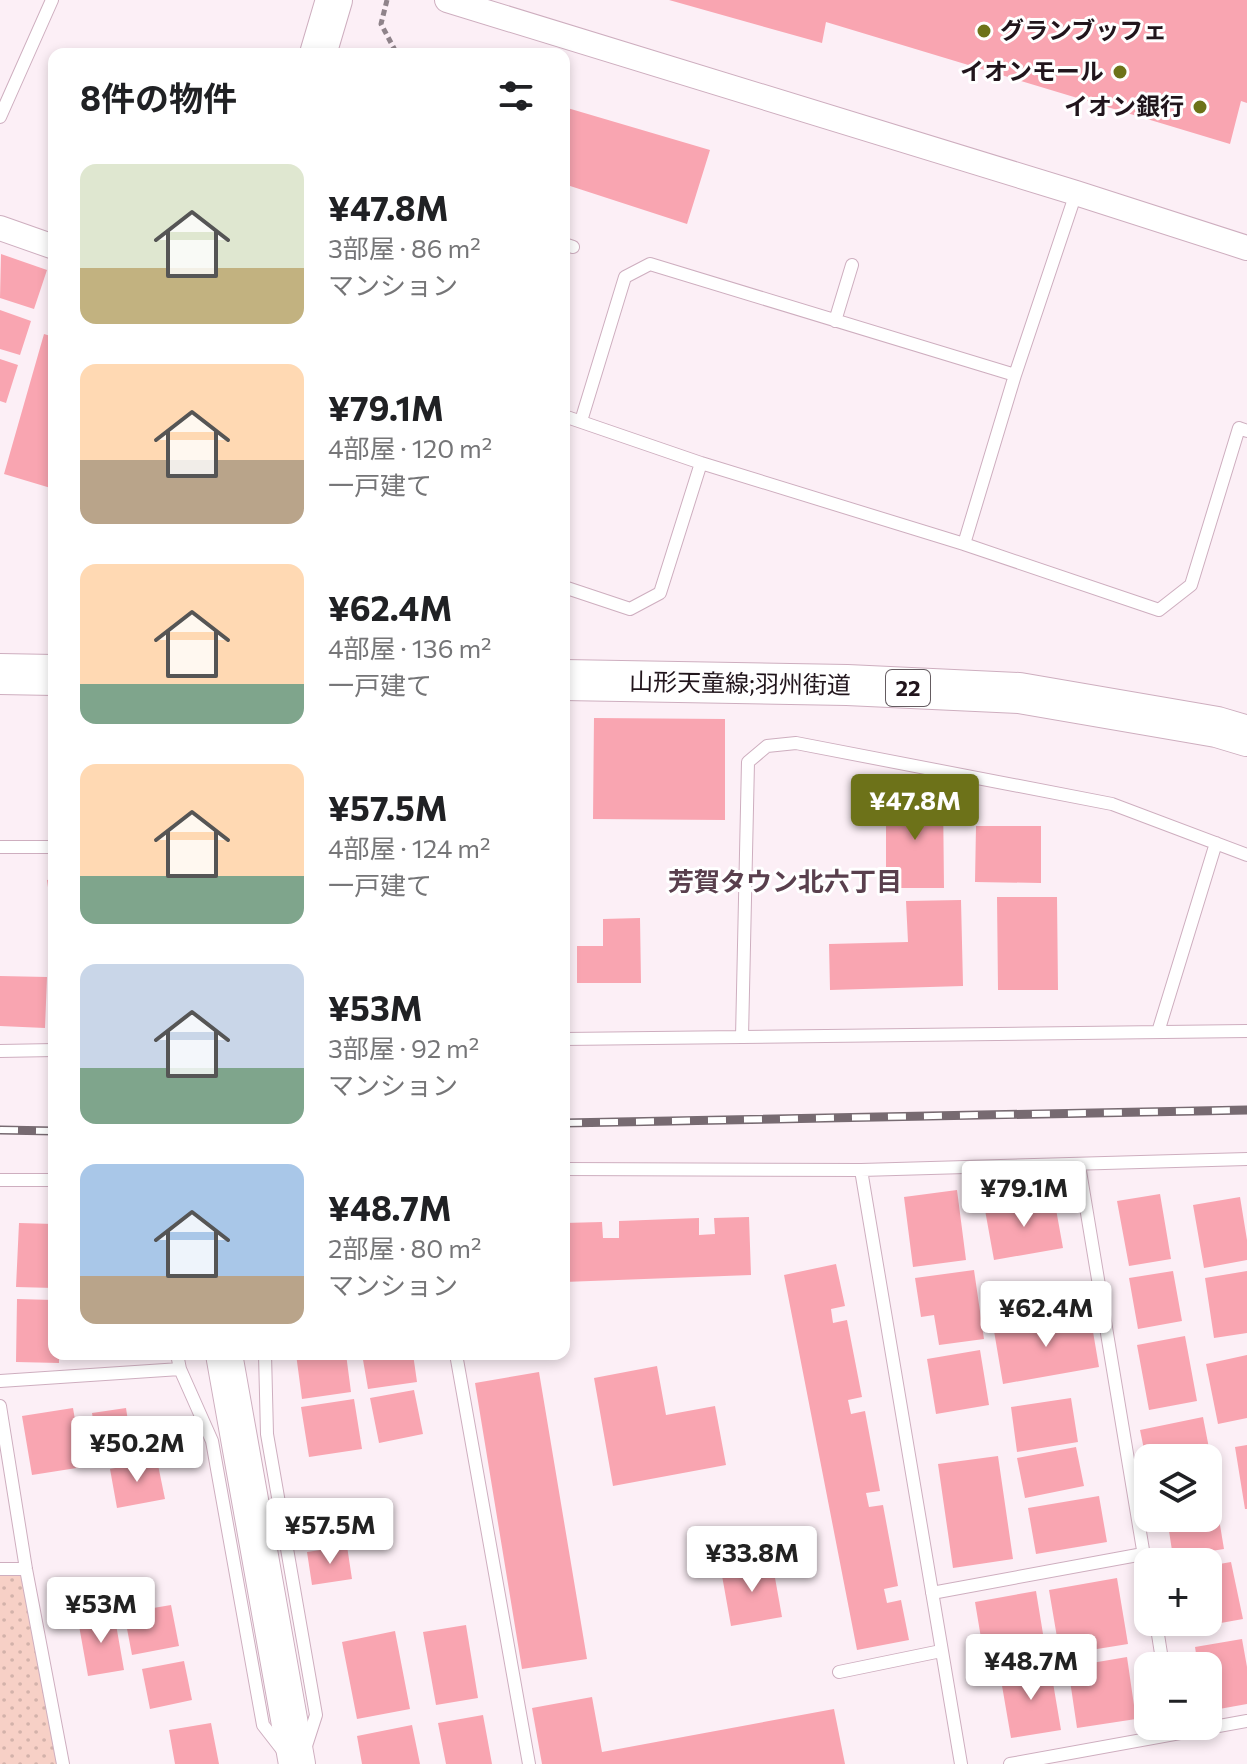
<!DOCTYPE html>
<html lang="ja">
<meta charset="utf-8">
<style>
:root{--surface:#fff;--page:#f6f6f6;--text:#202124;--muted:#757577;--accent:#6d7219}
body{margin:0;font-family:Commissioner,"Noto Sans JP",sans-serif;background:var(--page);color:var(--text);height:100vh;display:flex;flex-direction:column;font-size:30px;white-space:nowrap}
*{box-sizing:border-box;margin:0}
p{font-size:26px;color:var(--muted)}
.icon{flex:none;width:44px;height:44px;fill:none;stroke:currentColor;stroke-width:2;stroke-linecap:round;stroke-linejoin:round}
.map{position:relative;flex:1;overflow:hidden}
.sheet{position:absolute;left:48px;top:48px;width:522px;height:1312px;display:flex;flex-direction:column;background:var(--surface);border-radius:16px;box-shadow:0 4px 12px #0003}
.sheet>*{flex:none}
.buttons{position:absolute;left:1134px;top:1444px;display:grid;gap:16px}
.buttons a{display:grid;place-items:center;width:88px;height:88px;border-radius:16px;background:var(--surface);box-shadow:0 4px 12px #0003;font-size:40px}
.price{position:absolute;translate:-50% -68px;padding:0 18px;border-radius:8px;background:#fff;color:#222;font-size:26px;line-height:52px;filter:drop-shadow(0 2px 4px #0008)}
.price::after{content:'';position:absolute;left:50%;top:48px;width:24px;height:18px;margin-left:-12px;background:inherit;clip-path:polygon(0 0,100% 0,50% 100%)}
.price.selected{background:var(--accent);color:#fff}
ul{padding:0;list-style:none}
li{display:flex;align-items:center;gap:24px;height:200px;padding:0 32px}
li span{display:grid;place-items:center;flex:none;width:224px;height:160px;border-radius:16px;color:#555}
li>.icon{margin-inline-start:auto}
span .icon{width:96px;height:96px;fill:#fffc;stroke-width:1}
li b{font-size:34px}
h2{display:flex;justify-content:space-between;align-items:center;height:96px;padding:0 32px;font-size:34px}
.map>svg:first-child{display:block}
.park{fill:url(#park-dots)}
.building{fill:#f9a5b1}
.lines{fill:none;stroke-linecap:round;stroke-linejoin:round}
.lane-casing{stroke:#ceaebf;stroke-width:14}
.street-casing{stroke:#ceaebf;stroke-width:26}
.secondary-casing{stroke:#ceaebf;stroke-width:38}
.primary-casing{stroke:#ceaebf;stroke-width:42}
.path{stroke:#8f838a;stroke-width:5;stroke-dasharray:6 4;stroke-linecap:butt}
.lane{stroke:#fff;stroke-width:12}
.street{stroke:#fff;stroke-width:24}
.secondary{stroke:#fff;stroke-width:36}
.primary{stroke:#fff;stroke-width:40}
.rail-casing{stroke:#776a71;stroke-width:9}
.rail{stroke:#fff;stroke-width:6;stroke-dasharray:18;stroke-linecap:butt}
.poi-dot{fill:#6d7219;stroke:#fff;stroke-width:3}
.labels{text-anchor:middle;stroke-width:6;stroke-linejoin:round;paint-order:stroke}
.shield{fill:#fff;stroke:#645b60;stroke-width:2}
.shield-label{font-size:22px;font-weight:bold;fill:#21151c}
.poi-label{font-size:24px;font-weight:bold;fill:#21151c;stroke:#fff;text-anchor:end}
.street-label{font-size:24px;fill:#21151c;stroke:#fff}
.neighbourhood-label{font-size:26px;font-weight:bold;fill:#593f4d;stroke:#fff}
</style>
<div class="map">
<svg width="1247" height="1764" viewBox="0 0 1247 1764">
<defs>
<pattern id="park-dots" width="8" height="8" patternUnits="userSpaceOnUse" patternTransform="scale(2)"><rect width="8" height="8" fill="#f7d0c6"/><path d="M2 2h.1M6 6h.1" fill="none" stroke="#d3b2aa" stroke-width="1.8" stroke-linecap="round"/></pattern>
</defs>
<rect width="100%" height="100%" fill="#fceff6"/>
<path class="park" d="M0 1569H26L63 1764H0Z"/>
<path class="building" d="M669 0H1247V103L1241 101 1230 144 826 22 822 43Z
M564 107 710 150 687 224 564 184Z
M1 254 47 270 34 309 0 298Z
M0 310 31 321 20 355 0 349Z
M44 334 54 337V489L4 474Z
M0 359 18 365 6 403 0 401Z
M594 718 725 719V820L593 819Z
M886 796H943L944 888H886Z
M976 826H1041V883L975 882Z
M54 879V917H52L47 880Z
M997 897H1057L1058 990H998Z
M961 900 963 986 830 990 829 944 908 942 906 901Z
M640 918 641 983H577V946H603V919Z
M0 976 47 977 45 1028 0 1026Z
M957 1190 966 1260 913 1267 904 1197Z
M1160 1194 1171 1259 1129 1266 1117 1201Z
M1240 1197 1247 1240V1260L1204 1268 1193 1205Z
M1054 1198 1063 1248 994 1260 985 1210Z
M749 1217 751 1275 564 1282V1223L602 1222 603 1238H619V1221L699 1218V1235L715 1234 714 1218Z
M19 1223 54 1224V1288L16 1287Z
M836 1264 845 1306 831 1309 833 1323 847 1320 862 1397 848 1400 851 1414 865 1411 880 1491 866 1493 869 1507 883 1505 898 1586 884 1589 887 1603 901 1600 909 1640 857 1650 784 1275Z
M974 1270 984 1339 939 1345 934 1315 921 1317 915 1278Z
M1173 1271 1182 1321 1138 1329 1129 1278Z
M1247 1271V1333L1214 1338 1205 1278Z
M17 1299 54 1300V1354H59V1363L16 1362Z
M1090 1314 1099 1367 1003 1384 994 1331Z
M1185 1336 1197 1401 1149 1410 1137 1345Z
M980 1350 989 1405 936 1414 927 1359Z
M296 1354H346L351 1392 302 1399Z
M362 1354H413L417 1382 368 1389Z
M1247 1355V1418L1218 1424 1206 1364Z
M657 1366 666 1415 715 1406 726 1465 613 1486 594 1378Z
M539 1372 587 1659 522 1669 475 1383Z
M414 1390 423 1434 379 1443 370 1398Z
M1071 1398 1078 1442 1017 1452 1011 1407Z
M354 1399 362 1449 309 1457 301 1407Z
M73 1408 83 1467 32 1475 22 1416Z
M126 1408 133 1454 99 1459 92 1413Z
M1203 1417 1213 1469 1208 1470V1458H1148L1147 1464 1140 1430Z
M1247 1445V1509H1245L1235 1447Z
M1076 1447 1084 1486 1025 1498 1017 1458Z
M998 1456 1013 1559 953 1568 938 1464Z
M157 1460 165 1499 117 1508 110 1469Z
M1214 1489 1224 1549 1173 1557 1167 1518H1208V1490Z
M1099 1496 1107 1542 1036 1554 1028 1508Z
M347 1546 352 1579 312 1585 307 1552Z
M772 1561 782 1617 731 1626 721 1570Z
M1231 1562 1243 1619 1193 1628 1192 1622H1208V1566Z
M1117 1578 1128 1644 1060 1655 1049 1590Z
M1036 1591 1044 1640 983 1650 975 1602Z
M171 1605 179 1646 132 1655 124 1613Z
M114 1613 124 1670 88 1676 78 1620Z
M466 1625 478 1698 436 1705 423 1632Z
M395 1631 410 1709 357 1719 342 1642Z
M1242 1639 1247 1667V1704L1208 1711V1666H1198L1195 1647Z
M1127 1657 1136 1719 1077 1728 1068 1667Z
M184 1661 192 1700 150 1709 142 1669Z
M1050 1665 1061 1730 1011 1738 1000 1674Z
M592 1697 602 1752 834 1709 845 1764H542L532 1708Z
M483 1715 492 1764H446L438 1723Z
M211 1723 219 1764H175L169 1730Z
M412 1725 420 1764H362L357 1736Z"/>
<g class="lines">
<defs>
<path id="lane" d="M0 117 52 0
M564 244 573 247
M835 321 852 265
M564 416 701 463 964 544 1159 610 1191 585 1239 428 1247 431
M581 421 625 277 650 264 1015 375
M964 544 1015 375 1076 193
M564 587 630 609 660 593 701 463
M0 847H54
M1158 1032 1216 843
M742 1037 748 762 767 746 796 743 1112 804 1247 855
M564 1039 1247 1031
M0 1051 54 1050
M1079 1165 1148 1580
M564 1169 861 1170 1247 1159
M861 1170 961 1764
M0 1180H54
M177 1354 180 1369 212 1441 263 1725 284 1752
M265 1354 267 1434 316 1715 305 1749
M456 1354 529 1764
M0 1381 180 1369
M0 1406 26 1569 63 1764
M0 1569H26
M932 1593 1143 1554
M1156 1622 1163 1666
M839 1672 941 1651
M1010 1764 1247 1721"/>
<path id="street" d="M447 0 1076 193 1247 248
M0 228 54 247"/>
<path id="secondary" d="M318 54 334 0
M224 1354 297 1764"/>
<path id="primary" d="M0 674 54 675
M564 680 847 685 1019 693 1217 727 1247 736"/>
</defs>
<use href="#lane" class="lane-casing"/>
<use href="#street" class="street-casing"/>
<use href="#secondary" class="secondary-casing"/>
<use href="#primary" class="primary-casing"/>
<path class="path" d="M387 0 381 24 397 54"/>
<use href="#lane" class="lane"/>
<use href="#street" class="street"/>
<use href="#secondary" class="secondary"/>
<use href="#primary" class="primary"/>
<defs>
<path id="rail" d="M564 1123 1247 1110
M0 1130 54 1131"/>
</defs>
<use href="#rail" class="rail-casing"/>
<use href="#rail" class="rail"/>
</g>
<g class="poi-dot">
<circle cx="984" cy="31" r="8"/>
<circle cx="1120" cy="72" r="8"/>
<circle cx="1200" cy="107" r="8"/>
</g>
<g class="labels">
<rect class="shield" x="886" y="670" width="44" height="36" rx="6"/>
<g class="shield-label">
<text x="908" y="696">22</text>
</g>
<g class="poi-label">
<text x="1000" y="39" text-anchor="start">グランブッフェ</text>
<text x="1104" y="80">イオンモール</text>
<text x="1184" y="115">イオン銀行</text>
</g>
<g class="street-label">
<text transform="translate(740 684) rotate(1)" y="8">山形天童線;羽州街道</text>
</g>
<g class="neighbourhood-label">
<text x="785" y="891">芳賀タウン北六丁目</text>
</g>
</g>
</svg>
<div class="buttons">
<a><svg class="icon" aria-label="layers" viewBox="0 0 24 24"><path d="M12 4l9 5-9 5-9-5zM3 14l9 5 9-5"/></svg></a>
<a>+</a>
<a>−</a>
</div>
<b class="price selected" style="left:915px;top:842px">¥47.8M</b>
<b class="price" style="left:1024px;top:1229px">¥79.1M</b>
<b class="price" style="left:1046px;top:1349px">¥62.4M</b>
<b class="price" style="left:137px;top:1484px">¥50.2M</b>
<b class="price" style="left:330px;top:1566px">¥57.5M</b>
<b class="price" style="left:752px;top:1594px">¥33.8M</b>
<b class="price" style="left:101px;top:1645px">¥53M</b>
<b class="price" style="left:1031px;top:1702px">¥48.7M</b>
<section class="sheet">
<h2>8件の物件<svg class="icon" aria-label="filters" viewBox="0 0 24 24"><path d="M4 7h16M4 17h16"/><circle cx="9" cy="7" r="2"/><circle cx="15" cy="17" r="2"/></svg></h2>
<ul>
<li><span style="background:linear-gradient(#dfe7d0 65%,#c2b280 0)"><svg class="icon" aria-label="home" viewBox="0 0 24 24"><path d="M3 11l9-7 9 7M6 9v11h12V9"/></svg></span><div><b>¥47.8M</b><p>3部屋 · 86 m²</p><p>マンション</p></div></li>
<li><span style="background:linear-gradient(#ffd9b3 60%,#b9a48a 0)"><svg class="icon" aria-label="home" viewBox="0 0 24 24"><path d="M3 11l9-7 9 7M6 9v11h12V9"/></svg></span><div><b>¥79.1M</b><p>4部屋 · 120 m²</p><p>一戸建て</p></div></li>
<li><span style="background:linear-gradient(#ffd9b3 75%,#7fa58c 0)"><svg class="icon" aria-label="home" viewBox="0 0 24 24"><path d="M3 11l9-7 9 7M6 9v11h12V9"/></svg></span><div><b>¥62.4M</b><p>4部屋 · 136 m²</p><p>一戸建て</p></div></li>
<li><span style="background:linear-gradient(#ffd9b3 70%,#7fa58c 0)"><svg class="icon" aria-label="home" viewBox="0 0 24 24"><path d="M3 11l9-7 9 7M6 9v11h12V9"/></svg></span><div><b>¥57.5M</b><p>4部屋 · 124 m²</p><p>一戸建て</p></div></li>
<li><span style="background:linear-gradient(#c9d6e8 65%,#7fa58c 0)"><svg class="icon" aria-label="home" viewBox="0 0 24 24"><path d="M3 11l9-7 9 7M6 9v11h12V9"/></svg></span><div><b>¥53M</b><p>3部屋 · 92 m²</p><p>マンション</p></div></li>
<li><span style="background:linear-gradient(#a9c7e8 70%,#b9a48a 0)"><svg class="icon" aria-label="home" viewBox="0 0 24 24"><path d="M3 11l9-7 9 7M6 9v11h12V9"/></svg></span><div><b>¥48.7M</b><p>2部屋 · 80 m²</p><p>マンション</p></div></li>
</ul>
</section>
</div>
